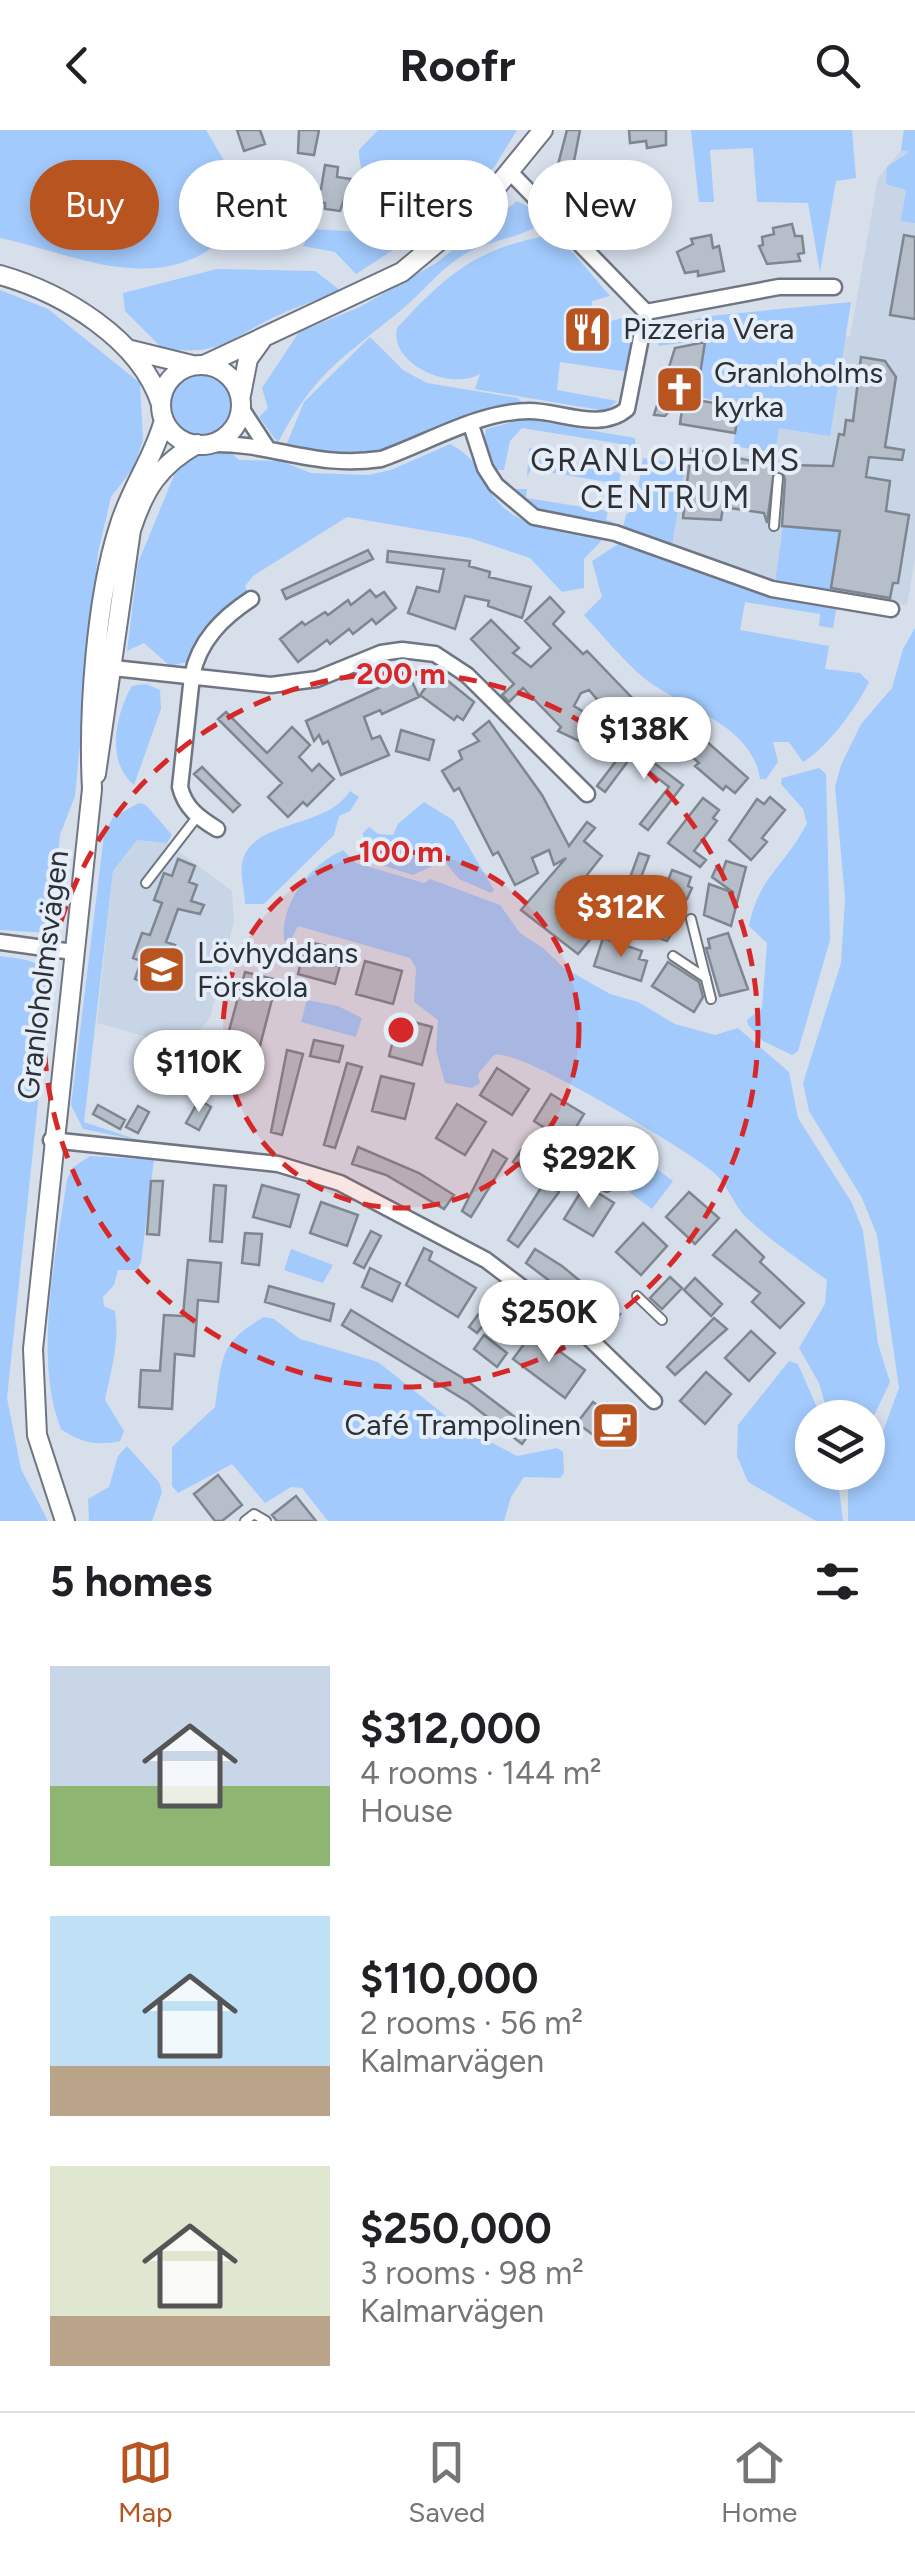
<!DOCTYPE html>
<meta charset="utf-8">
<style>
:root{--surface:#fff;--page:#f2f2f2;--text:#202124;--muted:#757577;--line:#e0e0e0;--accent:#b85420}
body{margin:0;font-family:Figtree,sans-serif;background:var(--page);color:var(--text);height:100vh;display:flex;flex-direction:column;font-size:38px;white-space:nowrap}
*{box-sizing:border-box;margin:0}
p{font-size:32px;color:var(--muted)}
.icon{flex:none;width:55px;height:55px;fill:none;stroke:currentColor;stroke-width:2;stroke-linecap:round;stroke-linejoin:round}
.map{position:relative;height:1391px;overflow:hidden}
.details{display:flex;flex-direction:column;background:var(--surface);flex:1}
.details>*{flex:none}
.top-card{position:absolute;left:30px;top:30px;width:855px;height:90px;display:flex;gap:20px}
.fabs{position:absolute;left:795px;top:1270px;display:grid;gap:20px}
.fabs a{display:grid;place-items:center;width:90px;height:90px;border-radius:50%;background:var(--surface);box-shadow:0 5px 15px #0003;font-size:50px}
.price{position:absolute;translate:-50% -85px;padding:0 22px;border-radius:35px;background:#fff;color:#222;font-size:32px;line-height:65px;filter:drop-shadow(0 2px 5px #0008)}
.price::after{content:'';position:absolute;left:50%;top:60px;width:30px;height:22px;margin-left:-15px;background:inherit;clip-path:polygon(0 0,100% 0,50% 100%)}
.price.selected{background:var(--accent);color:#fff}
ul{padding:0;list-style:none}
li{display:flex;align-items:center;gap:30px;height:250px;padding:0 50px}
li span{display:grid;place-items:center;flex:none;width:280px;height:200px;border-radius:0px;color:#555}
li>.icon{margin-inline-start:auto}
span .icon{width:120px;height:120px;fill:#fffc;stroke-width:1}
li b{font-size:42px}
h2{display:flex;justify-content:space-between;align-items:center;height:120px;padding:0 50px;font-size:42px}
.pill{padding:0 35px;border-radius:45px;background:var(--surface);box-shadow:0 5px 15px #0003;font-size:35px;line-height:90px}
.pill.selected{background:var(--accent);color:#fff}
header{display:flex;justify-content:space-between;align-items:center;height:130px;padding:0 50px;background:var(--surface);font-size:45px;font-weight:700}
.menu{display:flex;justify-content:space-around;align-items:center;height:140px;border-top:2px solid var(--line);background:var(--surface);font-size:28px;color:var(--muted)}
.menu a{display:grid;justify-items:center;gap:5px}
.menu .selected{color:var(--accent)}
.map>svg:first-child{display:block}
.built{fill:#c7d5e6}
.green{fill:#a2cafc}
.building{fill:#b5bec9;stroke:#7e8690;stroke-width:2.5}
.lines{fill:none;stroke-linecap:round;stroke-linejoin:round}
.service-casing{stroke:#6f7681;stroke-width:12}
.minor-casing{stroke:#6f7681;stroke-width:19}
.tertiary-casing{stroke:#6f7681;stroke-width:22}
.service{stroke:#fff;stroke-width:8}
.minor{stroke:#fff;stroke-width:14}
.tertiary{stroke:#fff;stroke-width:18}
.ring{fill:none;stroke:#d62828;stroke-width:5;stroke-dasharray:18 12}
.labels{text-anchor:middle;stroke-width:8;stroke-linejoin:round;paint-order:stroke}
.poi-label{font-size:30px;fill:#2d3034;stroke:#e4edf8;text-anchor:start}
.street-label{font-size:30px;fill:#2d3034;stroke:#e4edf8}
.neighbourhood-label{font-size:32px;letter-spacing:2.5px;fill:#2d3034;stroke:#e4edf8}
.centre{fill:#d62828;stroke:#e4edf8;stroke-width:5}
.ring-label{font-size:30px;text-anchor:middle;font-weight:bold;fill:#d62828;stroke:#e4edf8;stroke-width:8;stroke-linejoin:round;paint-order:stroke}
</style>
<header><svg class="icon" aria-label="back" viewBox="0 0 24 24"><path d="M15 5l-7 7 7 7"/></svg>Roofr<svg class="icon" aria-label="search" viewBox="0 0 24 24"><circle cx="10" cy="10" r="6"/><path d="M15 15l6 6"/></svg></header>
<div class="map">
<svg width="915" height="1391" viewBox="0 0 915 1391">
<rect width="100%" height="100%" fill="#d7dfeb"/>
<path class="built" d="M901 20 910 21 915 34V429L907 475 765 452 672 416 687 318 770 329 790 200 850 207 878 48Z
M137 710 167 713 232 761 234 791 210 888 197 903 172 914 97 893 113 741Z"/>
<path class="green" d="M0 0H206L226 34 240 95C227 103 216 116 204 123 139 160 64 121 0 108Z
M378 0H517L495 36 452 82 356 144 335 122 303 116 312 99 360 102C383 78 358 48 359 20Z
M691 0H852L856 48 836 51 820 142 808 73 757 72 753 18 710 20 714 72H699Z
M904 0H915V93L901 91 906 60 886 54 887 37 909 22 901 20Z
M517 71 548 87C529 108 490 109 465 124 443 137 426 158 407 175 347 226 316 239 278 313L259 287 268 278 262 258 299 202 360 177 436 133Z
M551 105 568 117 610 166 592 171 588 208 605 203 606 183 608 192 633 185 637 205 629 242 560 232 557 260 617 271 606 281 475 259 480 244C452 261 389 235 397 198 448 143 477 118 551 105Z
M217 139 315 141 341 161C316 170 290 179 266 191 224 214 213 226 162 218L125 181 123 163Z
M0 160 48 179 140 253 143 310 134 337 111 367 98 423 75 666 60 705 50 803 0 800Z
M851 172 830 306 779 298 775 323 733 316 739 277 696 266 705 210 658 216 662 197 710 186Z
M370 207 403 240 427 253 518 268 523 273C471 277 428 313 377 324 345 331 315 324 285 318L304 272Z
M168 274a34 34 0 1 1 68 0a34 34 0 1 1-68 0Z
M525 289 635 308 636 326 626 324 627 315 522 298 510 311 504 340H496L484 315 486 299Z
M450 314C485 333 477 349 499 373 524 400 569 403 602 410L584 429V458L562 462 530 428 470 408 347 387 253 446 245 456 251 469 195 530 170 536 144 513 127 521 138 433 182 326 230 322 239 330 281 331 311 343 368 345 391 340Z
M529 318 535 319 533 329 621 343 619 354 531 339 527 347Z
M643 328 685 335 672 416 623 398 626 385 635 377Z
M515 359H527L526 368 608 381 606 390 613 392 612 397 535 381 513 363Z
M783 396 840 401 830 463 775 453Z
M623 411 837 475 833 498 819 496 820 484 745 472 740 500 829 516 825 539 860 543 869 552C857 577 826 619 803 632L789 612H773L778 632 766 649H760C752 591 675 577 638 543 619 525 601 504 584 485L602 467 592 431Z
M915 498V1391H848V1356L854 1343 868 1342 899 1258 877 1105 862 1068 809 981 803 953 841 833 845 768 835 657 841 635 861 594 892 558 903 519Z
M146 554 160 560 161 579 134 655C106 632 115 585 132 556Z
M819 638 826 644 830 810 798 921 792 925 763 911 748 895 747 890 762 878 767 813 749 796C758 747 785 737 807 693L803 679 781 654 782 648Z
M350 661 359 667 350 681 339 686 334 705 264 774H245C245 762 240 746 242 734 249 689 326 700 350 661Z
M424 672 453 690 494 760 491 763 459 749 444 731 413 745 365 730 363 703 369 697 378 704 393 705 398 694Z
M139 673 146 675 172 705 167 713 137 710 113 741 84 992 138 1010 83 999 71 975 104 705 113 687Z
M343 720 356 733 424 753 430 749 500 775 520 803 543 818 564 838 610 864 638 872 675 894 715 905 738 898 789 942 798 988 852 1073 863 1101 878 1214 890 1252 868 1298V1288L829 1287 819 1253 799 1218 825 1174 827 1150C801 1131 772 1112 748 1089 732 1074 729 1055 712 1041 688 1021 517 916 494 925L478 944 480 953 472 958 445 953 436 920 438 890 414 872 416 838 410 828 298 796 290 812 284 811C280 774 309 735 343 720Z
M0 826C20 829 41 829 51 848L7 1268 21 1339 48 1391H0Z
M307 870 338 876 362 888 356 907 301 892Z
M90 1026 154 1030 141 1132 137 1140H118L114 1155 103 1167 104 1176 115 1181C120 1213 111 1239 105 1270L124 1301 120 1311C97 1316 81 1313 61 1299 33 1229 56 1123 67 1050L72 1038Z
M651 1035 673 1051 652 1079 630 1063Z
M291 1119 333 1135 323 1153 284 1140Z
M264 1187 274 1189 300 1209 378 1232 456 1294 517 1326 557 1318 563 1322 564 1343 560 1348 524 1347 511 1367 504 1391H328L302 1358 291 1357 265 1373 232 1334 178 1363 172 1356V1317L215 1277C223 1229 217 1214 264 1187Z
M789 1231 798 1234 821 1287 812 1288V1342L837 1343 843 1391H816L748 1352 737 1326 738 1295Z
M127 1316 159 1352 162 1362 152 1391H89L88 1369 109 1357 118 1326Z"/>
<path class="building" d="M237 0H260L265 14 244 21Z
M299 0H319L314 25 298 23Z
M567 0H580L570 52 563 60 554 50Z
M629 0H666V15L647 18 646 11 630 13Z
M276 34 293 87 276 92 259 45 260 39Z
M325 35 338 37 337 47 351 49 340 81 325 79V73L313 71 315 58 321 59Z
M647 48 651 61H656L658 78 653 90 618 88 617 80 613 81V58Z
M792 94 795 106H802L804 123 798 124 800 131 767 134 759 116 763 115 762 107 774 104 773 98Z
M711 105 713 118 719 116 724 141 698 146V141L685 143 677 122 693 114 691 109Z
M904 105 915 107V189L890 185Z
M590 182 606 183 604 209 588 208Z
M705 212 696 270 739 277 735 303 680 294 684 264 665 286 654 285 675 218Z
M861 227 885 231 896 247 885 317 904 320 902 330 869 327 866 347 890 351 886 381 909 385 898 453H893L890 468 831 458 840 401 782 396 785 349 782 342 786 335 833 336 839 304 844 305 846 290 853 291Z
M691 319 762 333 766 328 774 342 767 393 764 383 723 377 721 390 683 388Z
M368 420 373 429 286 469 282 460Z
M388 421 470 431 469 436 490 442 489 447 531 457 522 488 488 476 489 471 465 466 455 499 408 483 417 457 439 462 444 439 387 432Z
M370 460 376 467 384 462 396 478 376 494 372 489 353 504 349 499 330 514 327 510 298 532 280 509 302 492 305 495 325 482 328 485 348 470 351 475Z
M550 467 564 482 553 494 583 524 587 521 638 574 641 569 686 596 674 615 634 595 637 591 618 579 615 583 602 575 589 560 581 563 574 576 607 596 604 600 610 604 600 621 558 601 561 597 523 558 509 572 502 565 514 554 471 509 491 490 519 518 513 523 531 537 551 518 525 491Z
M407 540 419 567 382 584 380 580 364 587 372 609 380 606 389 625 341 645 328 611 323 614 319 605 314 611 306 591 387 554 385 549Z
M437 542 474 572 463 590 457 586 454 590 420 565Z
M226 582 267 623 292 597 310 615 299 627 312 641 319 634 334 649 307 676 303 672 288 687 268 667 282 653 218 589Z
M489 591 542 665 569 716 587 692 595 698 584 711 602 726 579 755 620 775 639 723 649 726 626 788 558 762 592 795 585 802 594 805 578 824 521 780 566 728 554 735 549 720 532 728 538 743 515 755 498 722 493 725 459 658 454 661 442 641 462 629 459 621 479 611 473 604Z
M401 600 434 610 429 630 396 621Z
M705 610 748 648 735 663 726 656 723 660 695 636 699 633 691 626Z
M629 614 683 655 648 700 640 694 669 657 631 627 605 662 597 656Z
M202 637 240 675 233 682 194 644Z
M770 667 785 680 762 708 767 712 751 730 729 710 757 669 764 674Z
M703 668 719 680 713 688 717 691 694 721 706 730 700 737 668 713Z
M178 729 195 736 189 752 197 755 191 771 204 775 200 784 178 779 166 812 175 815 157 857 135 849 141 831 133 828 142 803 150 805 162 773 154 770 164 743 172 746Z
M726 731 746 737 731 796 704 785 709 754 734 763 712 747 716 738 722 743Z
M672 740 691 747 688 756 692 758 687 769 683 768 674 790 679 792 667 811 648 804Z
M728 803 748 859 720 866 706 818H710L708 809Z
M603 808 642 821 639 829 647 831 641 851 594 836Z
M306 811 344 821 335 854 298 844Z
M365 831 402 841 393 874 356 864Z
M668 832 699 852 703 867 694 882 652 856Z
M245 842 277 850 254 939 221 930Z
M399 888 432 897 422 935 389 926Z
M314 910 343 916 339 932 310 926Z
M287 920 303 924 282 1005 271 1002Z
M347 933 362 937 335 1018 324 1015Z
M497 938 529 959 512 985 480 965Z
M381 946 414 954 405 989 372 981Z
M551 964 584 984 567 1012 534 991Z
M199 970 211 977 199 1000 186 993Z
M457 974 486 992 465 1025 436 1008Z
M98 975 125 990 120 999 93 984Z
M138 976 149 982 138 1003 126 997Z
M598 998 631 1019 613 1047 580 1027Z
M358 1017 419 1043 454 1065 444 1079 386 1045 352 1034Z
M522 1019 547 1035 538 1048 513 1032Z
M493 1020 507 1029 471 1087 462 1081Z
M151 1051H163L159 1105 147 1104Z
M544 1053 559 1062 518 1117 508 1110Z
M214 1055 226 1056 222 1112 210 1111Z
M262 1055 299 1065 290 1097 253 1087Z
M585 1055 614 1073 593 1106 564 1089Z
M689 1062 719 1088 695 1114 666 1087Z
M321 1072 358 1085 347 1116 310 1103Z
M643 1093 667 1116 641 1145 616 1122Z
M736 1100 764 1127 760 1132 804 1173 780 1198 752 1172 760 1163 713 1125Z
M371 1101 381 1106 364 1138 354 1133Z
M245 1103 262 1104 259 1135 242 1133Z
M424 1118 432 1122 429 1130 476 1158 458 1187 406 1155Z
M535 1119 562 1136 620 1184 609 1196 526 1133Z
M188 1130 221 1133 218 1172 198 1170 194 1226 175 1224 172 1279 139 1277 141 1240 160 1241 164 1185 183 1186Z
M370 1138 400 1153 392 1171 362 1157Z
M670 1147 682 1158 662 1179 650 1168Z
M695 1148 722 1174 711 1186 684 1160Z
M269 1156 334 1174 330 1191 265 1172Z
M491 1167 500 1174 477 1203 469 1197Z
M351 1180 466 1250 532 1300 522 1314 468 1272 342 1195Z
M714 1188 727 1199 675 1245 667 1237Z
M751 1201 775 1223 749 1251 725 1228Z
M533 1202 585 1240 565 1268 513 1229Z
M484 1205 507 1223 497 1237 474 1219Z
M706 1242 731 1264 705 1294 680 1271Z
M593 1272 603 1279 607 1273 622 1284 618 1291 622 1294 607 1315 577 1293Z
M218 1345 242 1375 222 1391H215L194 1364Z
M296 1366 316 1391H277L272 1385Z"/>
<g class="lines">
<defs>
<path id="service" d="M774 396 778 348
M146 753 197 687
M691 789 711 869
M673 826 706 848
M584 1042 607 1057
M637 1166 662 1190
M245 1391 254 1384 266 1391"/>
<path id="minor" d="M646 182 779 157H834
M241 278 268 319
M471 295 485 338 496 355 534 387 615 403 772 459 891 479
M209 314C273 312 312 339 381 329 427 313 480 281 529 281 561 281 600 302 627 279L646 182 511 43
M104 537 271 555 317 549 381 523 402 520 435 524 467 545 587 664
M217 699C199 688 185 678 180 657L192 546C199 511 222 488 251 469
M0 812 73 822
M51 1010 278 1034 340 1053 486 1130 589 1208 654 1271"/>
<path id="tertiary" d="M0 145C63 163 140 209 161 274
M131 220 192 235
M204 235 402 142 481 76 543 0
M161 275a40 40 0 1 1 80 0a40 40 0 1 1-80 0Z
M241 265 248 229 261 211
M96 644 131 400C144 360 159 335 197 314
M65 1391 37 1305 33 1219 92 659C88 584 96 468 119 397 130 359 154 328 164 290"/>
</defs>
<use href="#service" class="service-casing"/>
<use href="#minor" class="minor-casing"/>
<use href="#tertiary" class="tertiary-casing"/>
<use href="#service" class="service"/>
<use href="#minor" class="minor"/>
<use href="#tertiary" class="tertiary"/>
</g>
<circle cx="401" cy="900" r="178" fill="#d62828" fill-opacity=".12"/>
<g class="ring">
<circle cx="401" cy="900" r="178"/>
<circle cx="401" cy="900" r="357"/>
</g>
<defs>
<symbol id="restaurant-square" viewBox="-11 -11 22 22"><rect x="-9" y="-9" width="18" height="18" rx="4" fill="#b85420" stroke="#e4edf8"/><path d="M-5-6h1v4h1v-4h1v4h1v-4h1v5L-1.5 .5V6h-2V.5L-5-1ZM5-6V6H3V1.5H1.5Q1.5-4 5-6Z" fill="#fff"/></symbol>
<symbol id="church-square" viewBox="-11 -11 22 22"><rect x="-9" y="-9" width="18" height="18" rx="4" fill="#b85420" stroke="#e4edf8"/><path d="M-1.2-6h2.4v3.5h3.3v2.4h-3.3V6h-2.4V-.1h-3.3v-2.4h3.3Z" fill="#fff"/></symbol>
<symbol id="school-square" viewBox="-11 -11 22 22"><rect x="-9" y="-9" width="18" height="18" rx="4" fill="#b85420" stroke="#e4edf8"/><path d="M0-5L7-2L0 1L-7-2ZM-4 1L0 2.5L4 1V4Q0 6-4 4Z" fill="#fff"/></symbol>
<symbol id="cafe-square" viewBox="-11 -11 22 22"><rect x="-9" y="-9" width="18" height="18" rx="4" fill="#b85420" stroke="#e4edf8"/><path d="M-5.5-4.5H6V0H3Q3 3.5 0 3.5H-2.5Q-5.5 3.5-5.5 0ZM3-3.2v2h1.7v-2ZM-6 4.5H4V6H-6Z" fill="#fff"/></symbol>
</defs>
<g fill-rule="evenodd">
<use href="#restaurant-square" x="560" y="172" width="55" height="55"/>
<use href="#church-square" x="652" y="232" width="55" height="55"/>
<use href="#school-square" x="134" y="812" width="55" height="55"/>
<use href="#cafe-square" x="588" y="1268" width="55" height="55"/>
</g>
<g class="labels">
<g class="poi-label">
<text x="623" y="209">Pizzeria Vera</text>
<text x="714" y="253">Granloholms<tspan x="714" dy="34">kyrka</tspan></text>
<text x="197" y="833">Lövhyddans<tspan x="197" dy="34">Förskola</tspan></text>
<text x="581" y="1305" text-anchor="end">Café Trampolinen</text>
</g>
<g class="street-label">
<text transform="translate(43 845) rotate(-83)" y="10">Granloholmsvägen</text>
</g>
<g class="neighbourhood-label">
<text x="666" y="341">GRANLOHOLMS<tspan x="666" dy="37">CENTRUM</tspan></text>
</g>
</g>
<circle cx="401" cy="900" r="15" class="centre"/>
<g class="ring-label">
<text x="401" y="554">200 m</text>
<text x="401" y="732">100 m</text>
</g>
</svg>
<div class="fabs">
<a><svg class="icon" aria-label="layers" viewBox="0 0 24 24"><path d="M12 4l9 5-9 5-9-5zM3 14l9 5 9-5"/></svg></a>
</div>
<b class="price" style="left:644px;top:652px">$138K</b>
<b class="price selected" style="left:621px;top:830px">$312K</b>
<b class="price" style="left:199px;top:985px">$110K</b>
<b class="price" style="left:589px;top:1081px">$292K</b>
<b class="price" style="left:549px;top:1235px">$250K</b>
<div class="top-card">
<a class="pill selected">Buy</a>
<a class="pill">Rent</a>
<a class="pill">Filters</a>
<a class="pill">New</a>
</div>
</div>
<section class="details">
<h2>5 homes<svg class="icon" aria-label="filters" viewBox="0 0 24 24"><path d="M4 7h16M4 17h16"/><circle cx="9" cy="7" r="2"/><circle cx="15" cy="17" r="2"/></svg></h2>
<ul>
<li><span style="background:linear-gradient(#c9d6e8 60%,#8fb573 0)"><svg class="icon" aria-label="home" viewBox="0 0 24 24"><path d="M3 11l9-7 9 7M6 9v11h12V9"/></svg></span><div><b>$312,000</b><p>4 rooms · 144 m²</p><p>House</p></div></li>
<li><span style="background:linear-gradient(#bfe0f5 75%,#b9a48a 0)"><svg class="icon" aria-label="home" viewBox="0 0 24 24"><path d="M3 11l9-7 9 7M6 9v11h12V9"/></svg></span><div><b>$110,000</b><p>2 rooms · 56 m²</p><p>Kalmarvägen</p></div></li>
<li><span style="background:linear-gradient(#dfe7d0 75%,#b9a48a 0)"><svg class="icon" aria-label="home" viewBox="0 0 24 24"><path d="M3 11l9-7 9 7M6 9v11h12V9"/></svg></span><div><b>$250,000</b><p>3 rooms · 98 m²</p><p>Kalmarvägen</p></div></li>
</ul>
</section>
<nav class="menu">
<a class="selected"><svg class="icon" aria-label="map" viewBox="0 0 24 24"><path d="M3 6l6-2 6 2 6-2v14l-6 2-6-2-6 2zM9 4v14M15 6v14"/></svg>Map</a>
<a><svg class="icon" aria-label="saved" viewBox="0 0 24 24"><path d="M7 4h10v16l-5-4-5 4z"/></svg>Saved</a>
<a><svg class="icon" aria-label="home" viewBox="0 0 24 24"><path d="M3 11l9-7 9 7M6 9v11h12V9"/></svg>Home</a>
</nav>
